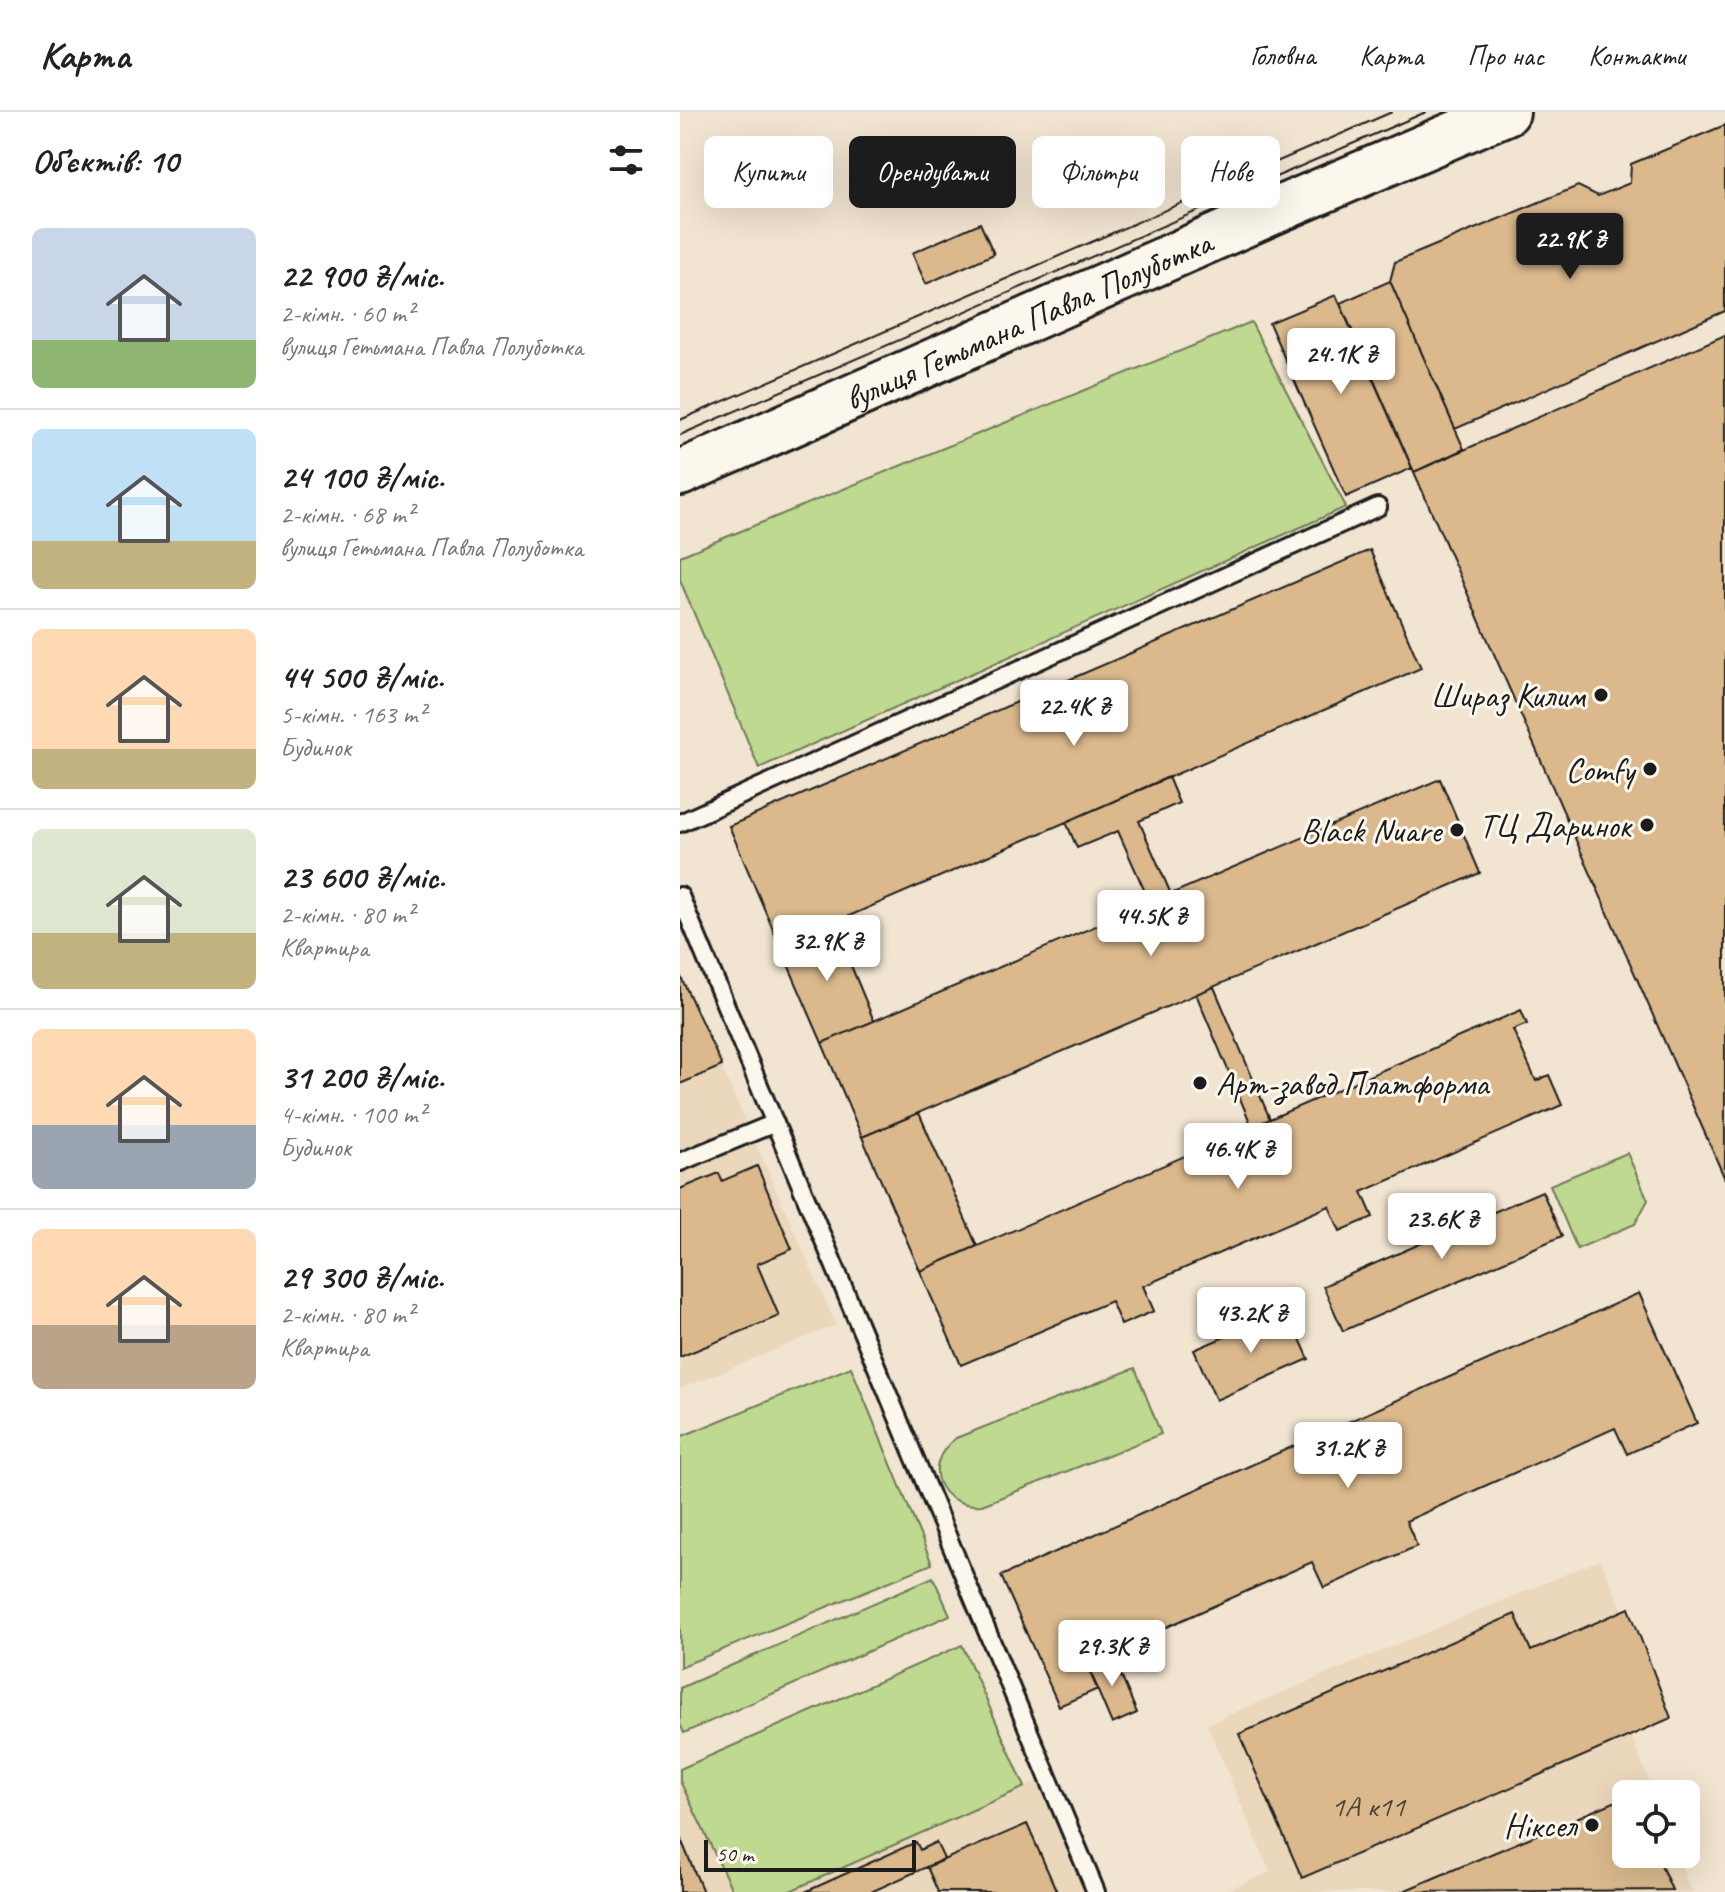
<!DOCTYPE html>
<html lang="uk">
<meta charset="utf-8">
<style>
:root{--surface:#fff;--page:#f6f6f6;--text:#222;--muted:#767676;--line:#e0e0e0;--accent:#1c1c1c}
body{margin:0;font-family:Caveat,sans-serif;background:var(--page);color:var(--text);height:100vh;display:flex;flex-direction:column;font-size:30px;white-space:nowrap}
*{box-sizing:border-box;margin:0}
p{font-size:26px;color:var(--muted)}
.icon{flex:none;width:44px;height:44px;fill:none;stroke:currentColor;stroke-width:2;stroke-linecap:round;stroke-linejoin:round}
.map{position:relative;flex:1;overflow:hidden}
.drawer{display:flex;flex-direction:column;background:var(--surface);width:680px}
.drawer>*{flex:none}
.top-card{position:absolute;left:24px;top:24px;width:760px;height:72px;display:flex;gap:16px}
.tools{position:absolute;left:932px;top:1668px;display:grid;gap:16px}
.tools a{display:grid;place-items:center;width:88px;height:88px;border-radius:12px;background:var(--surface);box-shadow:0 8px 32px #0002;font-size:40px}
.scale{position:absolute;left:24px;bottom:20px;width:212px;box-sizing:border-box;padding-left:8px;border:4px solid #1c1c1c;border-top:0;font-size:22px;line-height:28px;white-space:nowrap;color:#1c1c1c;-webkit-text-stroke:6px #fbf7ec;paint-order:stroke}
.price{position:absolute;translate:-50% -68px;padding:0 18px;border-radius:8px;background:#fff;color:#222;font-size:26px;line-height:52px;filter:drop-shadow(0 2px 4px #0008)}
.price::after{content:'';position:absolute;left:50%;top:48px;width:24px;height:18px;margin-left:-12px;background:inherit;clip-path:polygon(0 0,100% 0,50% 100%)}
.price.active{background:var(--accent);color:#fff}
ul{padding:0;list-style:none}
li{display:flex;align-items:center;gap:24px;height:200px;padding:0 32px}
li+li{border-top:2px solid var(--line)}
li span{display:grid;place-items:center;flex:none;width:224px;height:160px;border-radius:12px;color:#555}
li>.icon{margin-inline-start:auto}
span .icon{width:96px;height:96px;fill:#fffc;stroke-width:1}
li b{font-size:34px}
h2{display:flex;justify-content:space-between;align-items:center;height:96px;padding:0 32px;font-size:34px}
.tag{padding:0 28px;border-radius:12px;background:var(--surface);box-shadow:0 8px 32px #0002;font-size:28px;line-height:72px}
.tag.active{background:var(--accent);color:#fff}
header{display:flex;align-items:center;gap:48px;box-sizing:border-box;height:112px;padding:0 40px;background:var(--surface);border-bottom:2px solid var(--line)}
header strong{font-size:38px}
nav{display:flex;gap:44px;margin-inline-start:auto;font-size:28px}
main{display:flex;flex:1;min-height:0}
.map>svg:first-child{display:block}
.built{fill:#ead7bc}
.green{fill:#bfd990;stroke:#6e7a56;stroke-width:2}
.building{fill:#dbb98d;stroke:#1c1c1c;stroke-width:2}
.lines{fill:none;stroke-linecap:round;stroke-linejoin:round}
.lane-casing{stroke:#1c1c1c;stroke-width:22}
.secondary-casing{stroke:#1c1c1c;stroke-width:50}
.lane{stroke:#fbf7ec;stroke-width:16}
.secondary{stroke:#fbf7ec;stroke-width:44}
.tram{stroke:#1c1c1c;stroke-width:2}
.poi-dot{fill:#1c1c1c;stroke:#fbf7ec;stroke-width:3}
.labels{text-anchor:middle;stroke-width:6;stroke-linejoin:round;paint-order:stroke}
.number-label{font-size:30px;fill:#4c4338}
.street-label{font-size:34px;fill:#1c1c1c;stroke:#fbf7ec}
.poi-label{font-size:34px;fill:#1c1c1c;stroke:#fbf7ec;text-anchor:end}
</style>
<header>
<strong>Карта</strong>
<nav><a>Головна</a><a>Карта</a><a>Про нас</a><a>Контакти</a></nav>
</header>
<main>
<section class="drawer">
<h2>Об’єктів: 10<svg class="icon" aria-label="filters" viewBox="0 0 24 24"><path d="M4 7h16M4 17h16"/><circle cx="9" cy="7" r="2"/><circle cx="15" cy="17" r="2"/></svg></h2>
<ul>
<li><span style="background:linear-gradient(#c9d6e8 70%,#8fb573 0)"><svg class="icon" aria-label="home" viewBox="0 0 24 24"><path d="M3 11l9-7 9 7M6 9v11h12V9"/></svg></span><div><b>22 900 ₴/міс.</b><p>2-кімн. · 60 m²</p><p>вулиця Гетьмана Павла Полуботка</p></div></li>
<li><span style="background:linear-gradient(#bfe0f5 70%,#c2b280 0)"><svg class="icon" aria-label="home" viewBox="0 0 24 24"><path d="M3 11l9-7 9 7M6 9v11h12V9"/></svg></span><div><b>24 100 ₴/міс.</b><p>2-кімн. · 68 m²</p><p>вулиця Гетьмана Павла Полуботка</p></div></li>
<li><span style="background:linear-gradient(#ffd9b3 75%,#c2b280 0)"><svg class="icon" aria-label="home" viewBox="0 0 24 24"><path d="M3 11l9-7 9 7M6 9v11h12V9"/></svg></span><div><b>44 500 ₴/міс.</b><p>5-кімн. · 163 m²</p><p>Будинок</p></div></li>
<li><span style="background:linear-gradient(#dfe7d0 65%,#c2b280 0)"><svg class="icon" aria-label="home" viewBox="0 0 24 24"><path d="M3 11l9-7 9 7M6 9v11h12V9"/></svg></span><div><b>23 600 ₴/міс.</b><p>2-кімн. · 80 m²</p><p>Квартира</p></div></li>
<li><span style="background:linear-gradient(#ffd9b3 60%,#9aa5b1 0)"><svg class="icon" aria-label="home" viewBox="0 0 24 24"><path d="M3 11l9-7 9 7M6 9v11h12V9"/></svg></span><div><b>31 200 ₴/міс.</b><p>4-кімн. · 100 m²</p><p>Будинок</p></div></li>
<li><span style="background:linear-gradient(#ffd9b3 60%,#b9a48a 0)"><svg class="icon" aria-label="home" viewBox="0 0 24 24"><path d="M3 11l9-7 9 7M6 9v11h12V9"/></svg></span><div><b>29 300 ₴/міс.</b><p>2-кімн. · 80 m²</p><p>Квартира</p></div></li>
</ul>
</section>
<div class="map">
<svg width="1045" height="1780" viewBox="0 0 1045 1780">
<rect width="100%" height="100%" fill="#f1e4d0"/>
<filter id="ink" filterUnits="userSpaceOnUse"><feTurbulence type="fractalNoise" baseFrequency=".0125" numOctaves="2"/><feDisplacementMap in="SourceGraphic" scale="16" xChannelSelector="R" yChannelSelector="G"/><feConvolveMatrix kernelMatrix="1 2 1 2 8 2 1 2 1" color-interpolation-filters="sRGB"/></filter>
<g filter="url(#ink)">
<path class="built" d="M0 862 156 1213 0 1277Z
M920 1448 991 1606 951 1623 974 1682H946V1742H997L1010 1776 1015 1780H543L590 1760 527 1612Z
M374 1662 423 1780H108Z
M0 1669 53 1780H0Z"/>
<path class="green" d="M571 210 666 395 79 656 0 468V444Z
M947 1041 968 1088 955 1112 897 1137 870 1073Z
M171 1255 252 1452 0 1555V1325Z
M455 1256 481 1322 302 1393C258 1396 240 1353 276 1326Z
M253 1465 270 1503 4 1621 0 1612V1576Z
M282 1533 345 1675 108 1780H53L0 1669V1657Z"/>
<path class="building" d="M1045 13V199L775 317 710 169 715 150 898 74 918 84 950 71 951 52Z
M300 111 314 142 246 172 232 141Z
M710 169 784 337 734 360 660 191Z
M656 183 732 356 666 385 589 211Z
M1045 223V1067L734 360Z
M690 438 741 556 100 834 49 714Z
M488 665 499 691 459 709 491 782 470 791 438 719 397 736 386 710Z
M760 667 800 761 182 1025 142 931Z
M153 810 194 909 142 931 100 834Z
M0 863 42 954 0 972Z
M534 875 590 1007 572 1015 516 882Z
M841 898 847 912 833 918 856 969 869 963 882 993 682 1080 693 1105 660 1119 649 1094 463 1174 474 1199 441 1213 431 1189 281 1253 240 1159Z
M239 1001 297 1134 240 1159 182 1025Z
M77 1054 112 1137 77 1152 99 1204 0 1245V1077L39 1061 42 1069Z
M862 1079 882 1124 663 1219 643 1174Z
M959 1181 1017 1311 947 1342 935 1316 726 1409 737 1434 644 1476 632 1450 431 1540 406 1551 418 1577 379 1594 321 1464Z
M607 1198 629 1247 536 1288 514 1238Z
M949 1496 991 1606 622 1766 559 1622 835 1502 851 1539Z
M431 1540 457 1601 432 1612 406 1551Z
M946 1685V1742H976L992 1778 721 1780Z
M347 1712 377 1780H258L247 1755Z
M0 1725 23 1780H0Z
M236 1730 240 1738 256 1730 264 1747 191 1780H125Z"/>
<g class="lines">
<defs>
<path id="lane" d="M0 711 698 395
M0 784 416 1780
M0 1050 95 1011"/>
<g id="secondary">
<path id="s1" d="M0 361 599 97 827 0"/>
</g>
</defs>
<use href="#lane" class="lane-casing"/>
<use href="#secondary" class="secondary-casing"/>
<use href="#lane" class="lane"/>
<use href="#secondary" class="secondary"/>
<path class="tram" d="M0 308 712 0
M0 323 746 0"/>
</g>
</g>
<g class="poi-dot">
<circle cx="921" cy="583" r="8"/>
<circle cx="970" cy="657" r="8"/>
<circle cx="967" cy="713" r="8"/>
<circle cx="777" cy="718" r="8"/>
<circle cx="520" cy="971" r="8"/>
<circle cx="912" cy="1713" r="8"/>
</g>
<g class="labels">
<g class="number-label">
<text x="688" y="1704">1А к11</text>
</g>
<g class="street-label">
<text dy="12" stroke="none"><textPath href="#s1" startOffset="380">вулиця Гетьмана Павла Полуботка</textPath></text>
</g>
<g class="poi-label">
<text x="905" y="595">Шираз Килим</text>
<text x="954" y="669">Comfy</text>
<text x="951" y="725">ТЦ Даринок</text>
<text x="761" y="730">Black Nuare</text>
<text x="536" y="983" text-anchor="start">Арт-завод Платформа</text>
<text x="896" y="1725">Ніксел</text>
</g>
</g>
</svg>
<div class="tools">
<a><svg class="icon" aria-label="locate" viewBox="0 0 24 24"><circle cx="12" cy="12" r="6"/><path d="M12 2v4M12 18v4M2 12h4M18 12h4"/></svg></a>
</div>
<div class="scale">50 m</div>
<b class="price active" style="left:890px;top:169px">22.9K ₴</b>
<b class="price" style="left:661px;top:284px">24.1K ₴</b>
<b class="price" style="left:394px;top:636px">22.4K ₴</b>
<b class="price" style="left:471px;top:846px">44.5K ₴</b>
<b class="price" style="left:147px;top:871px">32.9K ₴</b>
<b class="price" style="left:558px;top:1079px">46.4K ₴</b>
<b class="price" style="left:762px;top:1149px">23.6K ₴</b>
<b class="price" style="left:571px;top:1243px">43.2K ₴</b>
<b class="price" style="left:668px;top:1378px">31.2K ₴</b>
<b class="price" style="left:432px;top:1576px">29.3K ₴</b>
<div class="top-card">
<a class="tag">Купити</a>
<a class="tag active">Орендувати</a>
<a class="tag">Фільтри</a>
<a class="tag">Нове</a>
</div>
</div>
</main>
